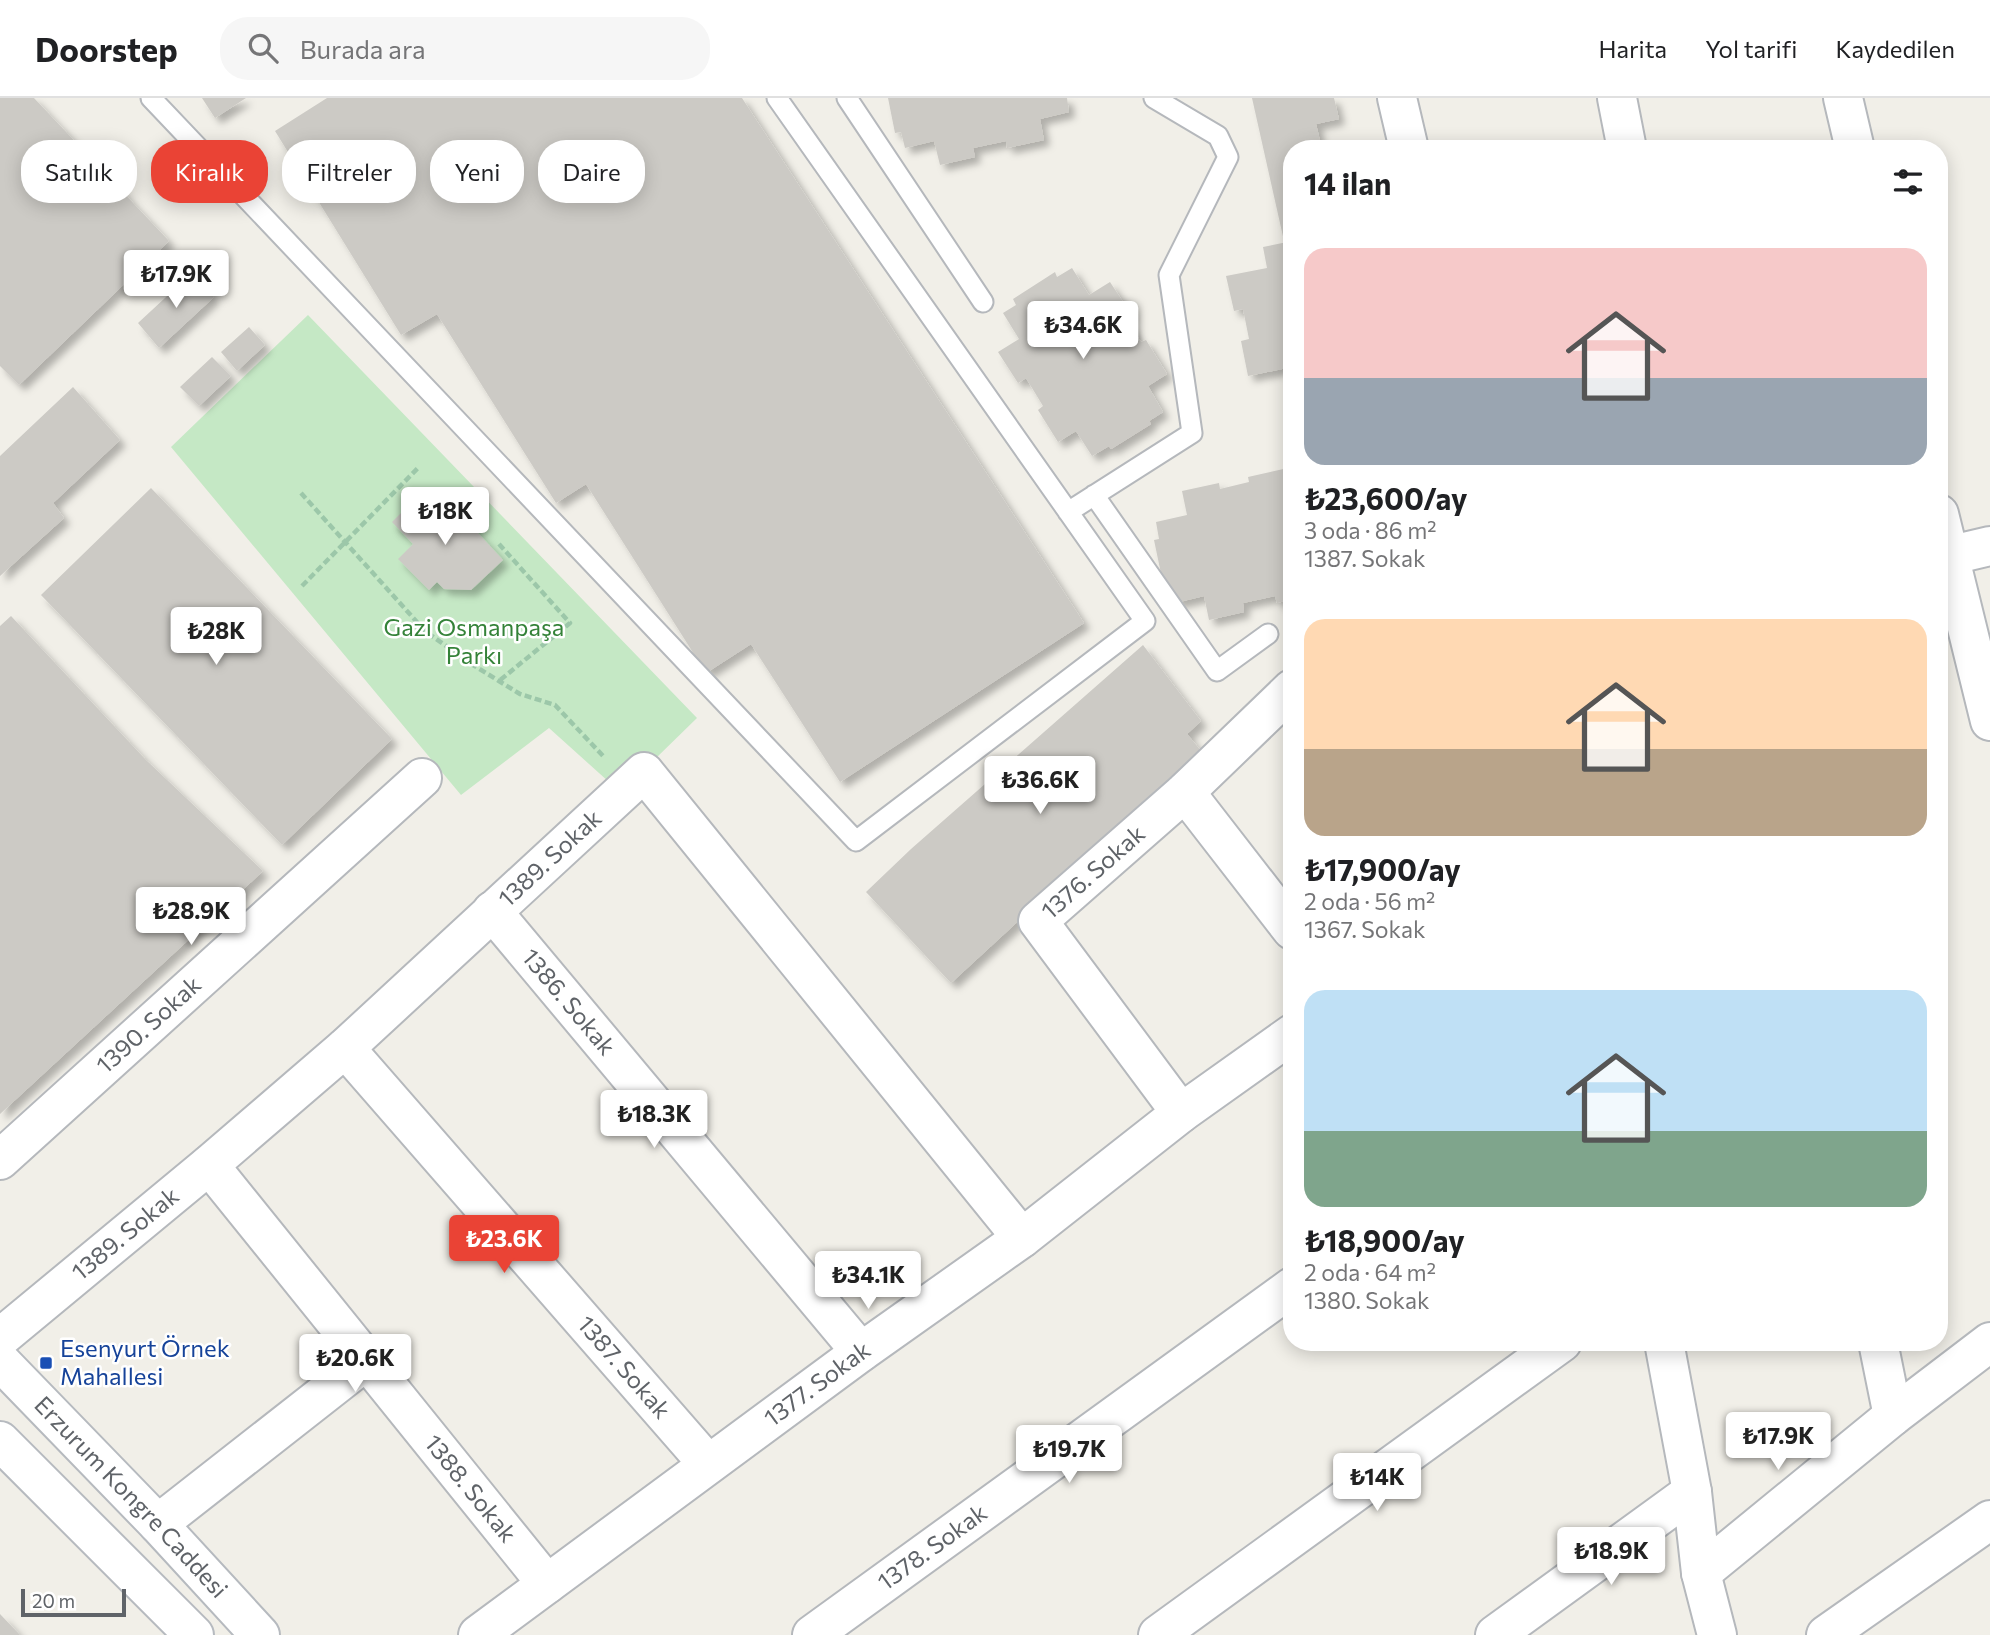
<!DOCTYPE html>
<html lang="tr">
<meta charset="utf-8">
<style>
:root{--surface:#fff;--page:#f6f6f6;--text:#202124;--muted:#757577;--line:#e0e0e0;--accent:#ea4335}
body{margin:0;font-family:Commissioner,sans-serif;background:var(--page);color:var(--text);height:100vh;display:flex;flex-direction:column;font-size:26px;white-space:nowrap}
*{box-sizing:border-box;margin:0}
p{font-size:23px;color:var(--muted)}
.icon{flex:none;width:38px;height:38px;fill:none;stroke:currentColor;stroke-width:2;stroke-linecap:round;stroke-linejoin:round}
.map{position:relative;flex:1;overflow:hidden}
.side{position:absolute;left:1283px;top:42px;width:665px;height:1211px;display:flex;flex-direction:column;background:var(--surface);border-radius:28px;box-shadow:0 4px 18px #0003}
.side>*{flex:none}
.hud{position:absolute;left:21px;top:42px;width:665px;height:63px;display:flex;gap:14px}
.scale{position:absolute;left:21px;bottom:18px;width:105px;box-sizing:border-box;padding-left:7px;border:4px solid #5f6368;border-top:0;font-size:19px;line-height:24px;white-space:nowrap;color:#5f6368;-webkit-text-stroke:5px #fff;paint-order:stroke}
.price{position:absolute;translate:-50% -60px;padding:0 16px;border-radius:7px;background:#fff;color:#222;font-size:23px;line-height:46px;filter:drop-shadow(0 2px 4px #0008)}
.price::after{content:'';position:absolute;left:50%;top:42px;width:21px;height:16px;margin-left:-10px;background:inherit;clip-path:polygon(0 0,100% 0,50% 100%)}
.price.on{background:var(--accent);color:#fff}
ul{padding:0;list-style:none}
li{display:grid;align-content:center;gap:14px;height:371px;padding:0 21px}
li span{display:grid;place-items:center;height:217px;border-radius:21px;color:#555}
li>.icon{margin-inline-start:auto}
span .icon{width:126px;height:126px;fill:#fffc;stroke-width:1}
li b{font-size:30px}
h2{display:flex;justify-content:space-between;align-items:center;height:84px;padding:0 21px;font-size:30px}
.tag{padding:0 24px;border-radius:28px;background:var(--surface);box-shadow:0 4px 18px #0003;font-size:24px;line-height:63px}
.tag.on{background:var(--accent);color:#fff}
header{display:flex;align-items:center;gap:42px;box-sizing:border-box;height:98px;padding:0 35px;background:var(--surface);border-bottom:2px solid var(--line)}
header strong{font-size:33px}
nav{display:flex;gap:38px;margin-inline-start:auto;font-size:24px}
.search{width:490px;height:63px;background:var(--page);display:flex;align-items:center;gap:18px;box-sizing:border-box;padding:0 24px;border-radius:28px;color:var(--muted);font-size:26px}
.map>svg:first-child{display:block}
.green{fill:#c5e8c5}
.building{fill:#cccac5;filter:url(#shadow)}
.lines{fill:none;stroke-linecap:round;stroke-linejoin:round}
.service-casing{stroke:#b5b8bc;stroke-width:23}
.minor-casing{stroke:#b5b8bc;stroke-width:42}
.secondary-casing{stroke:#b6babf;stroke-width:42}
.path{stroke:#9cc7a9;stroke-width:4.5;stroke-dasharray:7 3.5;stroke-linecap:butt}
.service{stroke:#fff;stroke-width:19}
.minor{stroke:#fff;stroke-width:38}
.secondary{stroke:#fff;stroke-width:38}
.transit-dot{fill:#1a4fb4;stroke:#fff;stroke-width:2.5}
.labels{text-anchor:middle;stroke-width:5;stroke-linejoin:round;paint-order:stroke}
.park-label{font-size:24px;fill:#348238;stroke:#fff}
.street-label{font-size:24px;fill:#5f6368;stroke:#fff}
.transit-label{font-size:24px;fill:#164399;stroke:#fff;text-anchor:start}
</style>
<header>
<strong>Doorstep</strong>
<div class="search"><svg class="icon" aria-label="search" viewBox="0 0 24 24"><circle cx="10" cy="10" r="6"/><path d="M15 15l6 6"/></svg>Burada ara</div>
<nav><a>Harita</a><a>Yol tarifi</a><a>Kaydedilen</a></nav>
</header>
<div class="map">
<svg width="1990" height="1537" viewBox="0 0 1990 1537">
<defs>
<filter id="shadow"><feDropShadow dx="6" dy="6" stdDeviation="3.5" flood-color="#0004"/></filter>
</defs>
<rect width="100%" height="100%" fill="#f1efe8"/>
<path class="green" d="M308 217 697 620 654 662 609 684 549 630 461 697 171 349Z"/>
<path class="building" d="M0 0H34L169 143 19 287 0 268Z
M202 0H246L215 20Z
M327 0H742L1084 525 840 684 751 546 706 575 586 386 556 405 437 216 401 237 275 33Z
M888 0H1067L1069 14 1040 21 1044 42 1007 50 1006 43 973 50 975 59 940 67 934 43 905 50 901 34 895 35Z
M1252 0H1334L1339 21 1316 26 1322 51H1292V141L1284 143Z
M1292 143V287H1290L1287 270 1248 278 1241 243 1249 241 1243 211 1234 213 1226 178 1267 170 1263 149Z
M1072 170 1089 197 1110 184 1131 216 1125 220 1141 244 1146 242 1167 276 1148 288 1163 314 1149 323 1151 326 1111 351 1109 348 1092 358 1076 333 1058 344 1038 312 1043 308 1026 280 1018 285 998 254 1019 241 1003 215 1016 207 1013 201 1055 174 1057 179Z
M192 175 214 199 159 250 138 225Z
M249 229 265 247 237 273 221 254Z
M212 259 231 278 199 308 180 289Z
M73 289 120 342 53 405 64 420 0 478V358Z
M1288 370 1292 390V501L1277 505 1275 498 1243 505 1244 514 1209 522 1204 498 1175 505 1171 489 1164 490 1154 442 1159 441 1156 424 1187 417 1182 393 1219 385 1220 391 1249 384 1248 379Z
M151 390 392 641 282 747 41 497Z
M442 396 503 462 471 492 444 491 437 484 429 492 398 461 413 446 392 424 413 403 417 408 427 410Z
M11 518 146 662 263 773 0 1016V528Z
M1143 547 1201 623 1187 636 1202 654 951 885 866 794 911 751Z
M0 1516 20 1537H0Z"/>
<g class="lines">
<defs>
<path id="service" d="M151 0 856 743 1145 523 777 0
M847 0 983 204
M1094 397 1217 573 1268 536
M1068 414 1192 335 1169 177 1228 59 1218 38 1154 0"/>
<g id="minor">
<path d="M1397 0 1409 51"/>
<path d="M1617 0 1627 51"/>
<path d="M1843 0 1855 51"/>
<path d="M1939 416 1990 623"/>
<path d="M1939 460 1990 448"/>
<path d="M1185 694 1292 832"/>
<path id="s1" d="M492 813 861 1254"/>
<path id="s2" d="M345 950 708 1366"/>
<path id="s3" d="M1181 1015 1038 823 1185 694 1292 591"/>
<path id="s4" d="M0 1062 422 680"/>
<path id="s5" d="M209 1067 547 1486"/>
<path id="s6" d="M0 1240 209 1067 345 950 644 674 1022 1140"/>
<path d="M1664 1244 1692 1394 1701 1475 1717 1537"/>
<path d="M1878 1244 1893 1318"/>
<path d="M158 1426 366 1263"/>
<path d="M1701 1475 1893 1318 1990 1244"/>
<path id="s7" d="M478 1537 861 1254 1022 1140 1181 1015 1292 936"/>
<path id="s8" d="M812 1537 1292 1189"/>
<path d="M1158 1537 1562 1244"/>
<path d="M1495 1537 1692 1394"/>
<path d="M1826 1537 1990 1422"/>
</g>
<g id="secondary">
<path id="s9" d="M0 1263 158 1426 260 1537"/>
<path d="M0 1343 194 1537"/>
</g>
</defs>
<use href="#service" class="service-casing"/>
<use href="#minor" class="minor-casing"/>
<use href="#secondary" class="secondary-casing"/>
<path class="path" d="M301 395 425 533 473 567 520 596 555 607 605 660
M499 446 570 525 499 583
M302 488 418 370"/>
<use href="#service" class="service"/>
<use href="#minor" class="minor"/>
<use href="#secondary" class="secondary"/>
</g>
<rect class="transit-dot" x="39" y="1258" width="14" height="14" rx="3.5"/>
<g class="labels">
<g class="park-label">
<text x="474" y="538">Gazi Osmanpaşa<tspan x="474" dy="28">Parkı</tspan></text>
</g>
<g class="street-label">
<text dy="8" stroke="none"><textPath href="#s6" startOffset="730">1389. Sokak</textPath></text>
<text dy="8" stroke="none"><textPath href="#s3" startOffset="313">1376. Sokak</textPath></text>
<text dy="8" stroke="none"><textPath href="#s1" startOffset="119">1386. Sokak</textPath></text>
<text dy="8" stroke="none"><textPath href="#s4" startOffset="201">1390. Sokak</textPath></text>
<text dy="8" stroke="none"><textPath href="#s6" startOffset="163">1389. Sokak</textPath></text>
<text dy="8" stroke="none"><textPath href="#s2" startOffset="424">1387. Sokak</textPath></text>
<text dy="8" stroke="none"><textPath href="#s7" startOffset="422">1377. Sokak</textPath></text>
<text dy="8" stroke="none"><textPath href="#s5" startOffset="416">1388. Sokak</textPath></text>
<text dy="8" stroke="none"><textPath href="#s9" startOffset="189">Erzurum Kongre Caddesi</textPath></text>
<text dy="8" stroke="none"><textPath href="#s8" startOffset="149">1378. Sokak</textPath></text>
</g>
<g class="transit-label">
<text x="60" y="1259">Esenyurt Örnek<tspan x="60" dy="28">Mahallesi</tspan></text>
</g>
</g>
</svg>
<div class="scale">20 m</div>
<b class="price" style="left:176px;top:212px">₺17.9K</b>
<b class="price" style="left:1083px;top:263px">₺34.6K</b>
<b class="price" style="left:445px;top:449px">₺18K</b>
<b class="price" style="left:216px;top:569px">₺28K</b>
<b class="price" style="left:1040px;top:718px">₺36.6K</b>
<b class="price" style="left:191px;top:849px">₺28.9K</b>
<b class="price" style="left:654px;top:1052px">₺18.3K</b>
<b class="price on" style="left:504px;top:1177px">₺23.6K</b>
<b class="price" style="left:868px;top:1213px">₺34.1K</b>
<b class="price" style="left:355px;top:1296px">₺20.6K</b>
<b class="price" style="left:1778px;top:1374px">₺17.9K</b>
<b class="price" style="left:1069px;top:1387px">₺19.7K</b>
<b class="price" style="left:1377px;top:1415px">₺14K</b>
<b class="price" style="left:1611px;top:1489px">₺18.9K</b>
<div class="hud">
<a class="tag">Satılık</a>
<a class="tag on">Kiralık</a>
<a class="tag">Filtreler</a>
<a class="tag">Yeni</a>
<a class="tag">Daire</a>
</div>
<section class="side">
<h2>14 ilan<svg class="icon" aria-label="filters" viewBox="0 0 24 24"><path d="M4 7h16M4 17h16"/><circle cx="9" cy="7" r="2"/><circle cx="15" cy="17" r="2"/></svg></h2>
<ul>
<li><span style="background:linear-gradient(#f6c9c9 60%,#9aa5b1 0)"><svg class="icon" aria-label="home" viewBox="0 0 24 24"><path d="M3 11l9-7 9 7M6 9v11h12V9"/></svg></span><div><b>₺23,600/ay</b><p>3 oda · 86 m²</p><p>1387. Sokak</p></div></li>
<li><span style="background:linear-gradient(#ffd9b3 60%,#b9a48a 0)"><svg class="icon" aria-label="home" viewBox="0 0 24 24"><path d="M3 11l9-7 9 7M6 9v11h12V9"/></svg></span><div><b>₺17,900/ay</b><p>2 oda · 56 m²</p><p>1367. Sokak</p></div></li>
<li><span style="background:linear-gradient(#bfe0f5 65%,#7fa58c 0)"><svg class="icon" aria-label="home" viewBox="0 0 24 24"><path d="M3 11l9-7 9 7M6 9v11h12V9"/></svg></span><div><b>₺18,900/ay</b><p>2 oda · 64 m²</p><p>1380. Sokak</p></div></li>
</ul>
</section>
</div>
